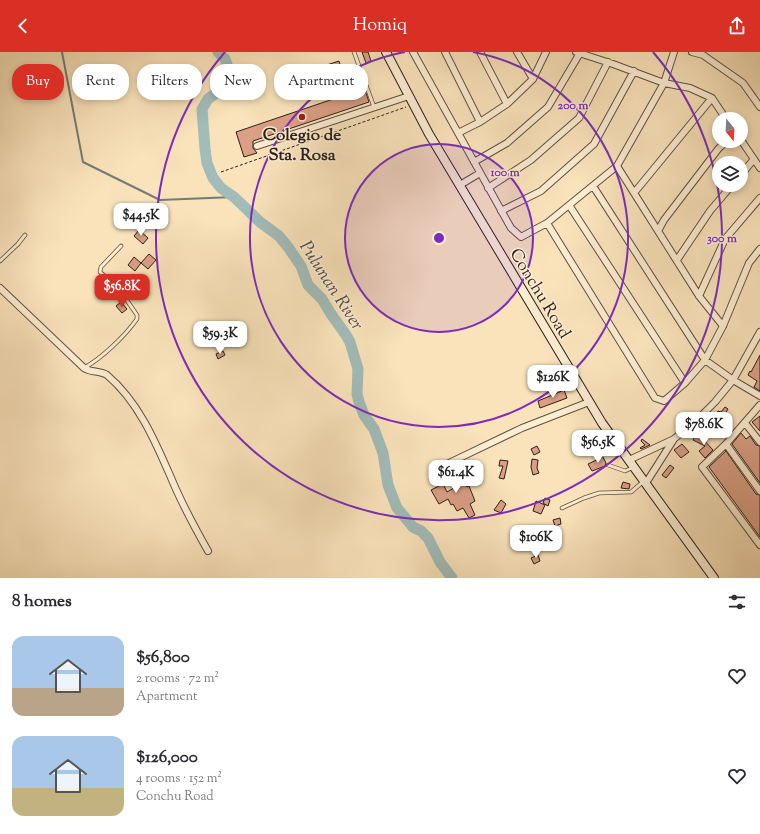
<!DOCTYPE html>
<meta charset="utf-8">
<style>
:root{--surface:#fff;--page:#f2f2f3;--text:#2b2b33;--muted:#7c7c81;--accent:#d93025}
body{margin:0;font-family:"Sorts Mill Goudy",serif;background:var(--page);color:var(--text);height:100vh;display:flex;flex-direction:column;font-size:15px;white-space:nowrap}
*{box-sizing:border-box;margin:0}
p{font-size:13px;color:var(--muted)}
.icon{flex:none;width:22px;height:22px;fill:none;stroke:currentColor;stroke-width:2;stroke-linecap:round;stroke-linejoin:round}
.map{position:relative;height:526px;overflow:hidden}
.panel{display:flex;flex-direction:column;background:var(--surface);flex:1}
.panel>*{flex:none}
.banner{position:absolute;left:12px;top:12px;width:400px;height:36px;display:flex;gap:8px}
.needle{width:26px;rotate:162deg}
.tools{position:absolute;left:712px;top:60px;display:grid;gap:8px}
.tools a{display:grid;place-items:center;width:36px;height:36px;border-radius:50%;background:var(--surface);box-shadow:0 2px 6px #0003;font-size:20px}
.price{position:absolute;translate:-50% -34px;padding:0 9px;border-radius:8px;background:#fff;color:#222;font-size:13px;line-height:26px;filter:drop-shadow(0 1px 2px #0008)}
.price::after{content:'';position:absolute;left:50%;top:24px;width:12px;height:9px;margin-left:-6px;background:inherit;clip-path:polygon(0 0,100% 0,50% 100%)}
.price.active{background:var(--accent);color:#fff}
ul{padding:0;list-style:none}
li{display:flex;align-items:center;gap:12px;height:100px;padding:0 12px}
li span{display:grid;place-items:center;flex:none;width:112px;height:80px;border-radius:12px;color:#555}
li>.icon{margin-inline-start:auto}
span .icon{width:48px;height:48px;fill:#fffc;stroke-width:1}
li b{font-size:17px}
h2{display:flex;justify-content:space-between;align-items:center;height:48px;padding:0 12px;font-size:17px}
.tag{padding:0 14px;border-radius:16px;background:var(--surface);box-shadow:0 2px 6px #0003;font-size:14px;line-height:36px}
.tag.active{background:var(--accent);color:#fff}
header{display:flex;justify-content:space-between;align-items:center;height:52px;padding:0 12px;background:var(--accent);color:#fff;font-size:18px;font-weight:600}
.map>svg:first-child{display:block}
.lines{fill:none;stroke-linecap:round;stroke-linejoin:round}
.stream{stroke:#727d78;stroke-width:2}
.river{stroke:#a1bcb9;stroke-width:11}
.building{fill:#db9f85;stroke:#2b1f17}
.service-casing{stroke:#5f5040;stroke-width:4.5}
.minor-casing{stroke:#5f5040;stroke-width:8}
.secondary-casing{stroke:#2b1f17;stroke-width:10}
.path{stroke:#2b1f17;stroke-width:1;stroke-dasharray:3 2;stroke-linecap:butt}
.service{stroke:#fcedd3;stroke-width:3}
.minor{stroke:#fcedd3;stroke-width:6}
.secondary{stroke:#fcedd3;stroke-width:8}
.ring{fill:none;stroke:#7b2cbf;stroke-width:2}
.poi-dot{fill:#8f2418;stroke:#fcedd3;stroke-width:1.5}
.labels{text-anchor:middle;stroke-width:3;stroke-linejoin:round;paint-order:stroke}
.poi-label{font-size:17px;font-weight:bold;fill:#2b1f17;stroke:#fcedd3}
.street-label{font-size:17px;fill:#2b1f17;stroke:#fcedd3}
.water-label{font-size:18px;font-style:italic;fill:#4e4e48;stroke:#fcedd3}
.centre{fill:#7b2cbf;stroke:#fcedd3;stroke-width:2}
.ring-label{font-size:12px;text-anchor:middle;font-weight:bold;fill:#7b2cbf;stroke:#fcedd3;stroke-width:3;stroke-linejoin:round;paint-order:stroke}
</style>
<header><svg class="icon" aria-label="back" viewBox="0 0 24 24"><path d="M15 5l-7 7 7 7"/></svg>Homiq<svg class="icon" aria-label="share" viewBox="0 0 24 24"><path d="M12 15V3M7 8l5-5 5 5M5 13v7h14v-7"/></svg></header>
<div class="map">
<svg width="760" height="526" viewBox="0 0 760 526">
<rect width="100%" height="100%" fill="#fae3bb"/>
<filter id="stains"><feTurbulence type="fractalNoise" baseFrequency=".005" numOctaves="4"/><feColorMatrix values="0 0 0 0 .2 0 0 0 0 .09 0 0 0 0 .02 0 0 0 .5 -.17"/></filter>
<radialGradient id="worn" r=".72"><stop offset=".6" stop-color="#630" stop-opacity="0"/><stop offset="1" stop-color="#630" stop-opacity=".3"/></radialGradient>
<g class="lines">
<path class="stream" d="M62 0 83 110 160 148 234 145"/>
<path class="river" d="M218 0 225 7 227 12 223 33 220 38 208 47 202 57 205 97 207 111 213 126 221 136 234 145 260 170 279 184 288 195 301 214 308 233 322 247 331 262 346 283 350 290 358 317 357 342 359 350 364 363 374 377 383 401 388 433 397 456 413 475 421 479 428 486 440 510 452 526"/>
</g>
<path class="building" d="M362 0H368L371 9 366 11Z
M339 9 345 30 309 42 302 21Z
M361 27 369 50 253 89V96L257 101 244 105 236 80 348 42 345 32Z
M139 178 148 186 143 192 134 184Z
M149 202 156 208 148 217 141 211Z
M134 205 141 211 135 219 128 213Z
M121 250 127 257 122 261 116 254Z
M223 299 225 303 218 307 216 302Z
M760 303V339L754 335 757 329 748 323 750 319 751 320Z
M564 338 567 346 540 356 538 349Z
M725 355 728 357 718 374 719 375 717 379 711 375 717 366 715 364 718 359 721 360Z
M760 364V379L752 370Z
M741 381 746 387 750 384 756 393 760 394V431L732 392Z
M696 383 702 386 713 398 705 406 699 399 705 394 693 388Z
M642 387 650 393 641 397 640 396 645 393 641 389Z
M682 392 689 400 681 406 674 398Z
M537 394 540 400 534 403 531 397Z
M726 399 756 442 760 443V485L709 415Z
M603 405 606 411 605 414 592 419 588 412Z
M532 407 538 408 537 416 539 421 533 423 531 415Z
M500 408 508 409 504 427 499 426 503 414H499Z
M456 412 462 424H461L467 435 469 434 475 449 470 452 475 463 469 466 463 456 457 459 453 452 451 453 448 447 439 452 431 438 443 432 447 440 459 433 453 422 452 423 448 417Z
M670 413 674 416 666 426 662 423Z
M623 430 630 432 629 437 621 436Z
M545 446 550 448 548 454 543 451Z
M501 448 506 452 501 461 494 458Z
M536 449 545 453 541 462 533 459Z
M560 466 561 472 555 474 553 468Z
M538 503 540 509 534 512 531 506Z"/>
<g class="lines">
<defs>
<path id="service" d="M354 0 374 55
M0 209 18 192 25 183
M84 316C102 306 125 284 137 267V263L119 237 100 220 101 215 121 194
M608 413 625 419 634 415
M562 456 584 446 599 441 631 440 644 429"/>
<path id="minor" d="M413 0 511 176 521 185 547 171 617 114 664 31 674 0
M445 0 480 70
M480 0 507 52
M517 0 533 27
M576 0 613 12 664 31 690 36 712 46 726 67
M692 0 703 3 743 31 760 55
M458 81 480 70 507 52 533 27 546 0
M741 88 760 116
M257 94 409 44
M474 110 507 91 548 55 580 1
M617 114 699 244 723 274
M741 123 754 107
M460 133 480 121
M593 134 705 308 733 328 760 344
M488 136 531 108 579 66 608 10
M634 141 712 46
M569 153 685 331
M501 159 541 139 594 92 634 19
M547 171 655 346 664 349 685 331 705 308 723 274 749 211 760 197
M658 179 664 168 719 96 727 89
M677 208 710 159 732 133
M0 236 84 316C91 321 99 318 107 323 139 350 156 391 172 428 182 452 195 476 208 499
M699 244 725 187 760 146
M760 353 726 392 702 415 760 493
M745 371 760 390
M726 392 760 439
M629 408 674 387 699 366 715 350 733 328 760 280
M433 427 442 416 449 411 522 376 589 350
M646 431 674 387"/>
<path id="secondary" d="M386 0 429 82 602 371 714 526"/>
</defs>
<use href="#service" class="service-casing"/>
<use href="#minor" class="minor-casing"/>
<use href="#secondary" class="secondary-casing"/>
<path class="path" d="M221 120 406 55"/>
<use href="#service" class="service"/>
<use href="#minor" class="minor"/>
<use href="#secondary" class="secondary"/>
</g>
<circle cx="439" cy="186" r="94" fill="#7b2cbf" fill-opacity=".12"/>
<g class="ring">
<circle cx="439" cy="186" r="94"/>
<path d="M473 0A189 189 0 1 1 405 0"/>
<path d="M653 0A283 283 0 1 1 225 0"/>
</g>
<circle class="poi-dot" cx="302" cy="65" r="4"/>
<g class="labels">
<g class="poi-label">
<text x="302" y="88">Colegio de<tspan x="302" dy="20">Sta. Rosa</tspan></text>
</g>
<g class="street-label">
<text transform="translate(541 241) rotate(59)" y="6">Conchu Road</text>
</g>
<g class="water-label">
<text transform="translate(332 233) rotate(57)" y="6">Pulunan River</text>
</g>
</g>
<circle cx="439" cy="186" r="6" class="centre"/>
<g class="ring-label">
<text x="573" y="57">200 m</text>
<text x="505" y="124">100 m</text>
<text x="722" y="190">300 m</text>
</g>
<rect width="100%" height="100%" filter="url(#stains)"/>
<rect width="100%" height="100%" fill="url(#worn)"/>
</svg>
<div class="tools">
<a><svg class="needle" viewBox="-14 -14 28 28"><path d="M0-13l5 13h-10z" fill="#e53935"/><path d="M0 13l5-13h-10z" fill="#7c7c81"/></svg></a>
<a><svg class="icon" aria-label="layers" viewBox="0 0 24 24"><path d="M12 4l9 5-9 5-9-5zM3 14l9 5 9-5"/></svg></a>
</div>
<b class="price" style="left:141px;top:185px">$44.5K</b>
<b class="price active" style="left:122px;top:256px">$56.8K</b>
<b class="price" style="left:220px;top:303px">$59.3K</b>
<b class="price" style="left:553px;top:347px">$126K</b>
<b class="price" style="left:704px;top:394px">$78.6K</b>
<b class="price" style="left:598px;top:412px">$56.5K</b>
<b class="price" style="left:456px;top:442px">$61.4K</b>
<b class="price" style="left:536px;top:507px">$106K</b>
<div class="banner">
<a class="tag active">Buy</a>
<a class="tag">Rent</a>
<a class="tag">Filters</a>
<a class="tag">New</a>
<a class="tag">Apartment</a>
</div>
</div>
<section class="panel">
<h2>8 homes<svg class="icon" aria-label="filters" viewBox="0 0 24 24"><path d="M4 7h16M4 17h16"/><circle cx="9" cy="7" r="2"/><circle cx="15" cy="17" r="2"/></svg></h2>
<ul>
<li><span style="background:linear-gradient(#a9c7e8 65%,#b9a48a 0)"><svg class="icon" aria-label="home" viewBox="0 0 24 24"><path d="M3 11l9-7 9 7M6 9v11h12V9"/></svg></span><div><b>$56,800</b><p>2 rooms · 72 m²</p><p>Apartment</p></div><svg class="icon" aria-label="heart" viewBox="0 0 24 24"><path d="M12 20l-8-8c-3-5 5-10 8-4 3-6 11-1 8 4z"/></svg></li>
<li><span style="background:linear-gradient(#a9c7e8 65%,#c2b280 0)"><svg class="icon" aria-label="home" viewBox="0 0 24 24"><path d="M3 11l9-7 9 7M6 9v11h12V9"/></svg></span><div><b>$126,000</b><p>4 rooms · 152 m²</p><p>Conchu Road</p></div><svg class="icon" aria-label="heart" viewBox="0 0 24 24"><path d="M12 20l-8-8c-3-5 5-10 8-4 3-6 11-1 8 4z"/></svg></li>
</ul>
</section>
